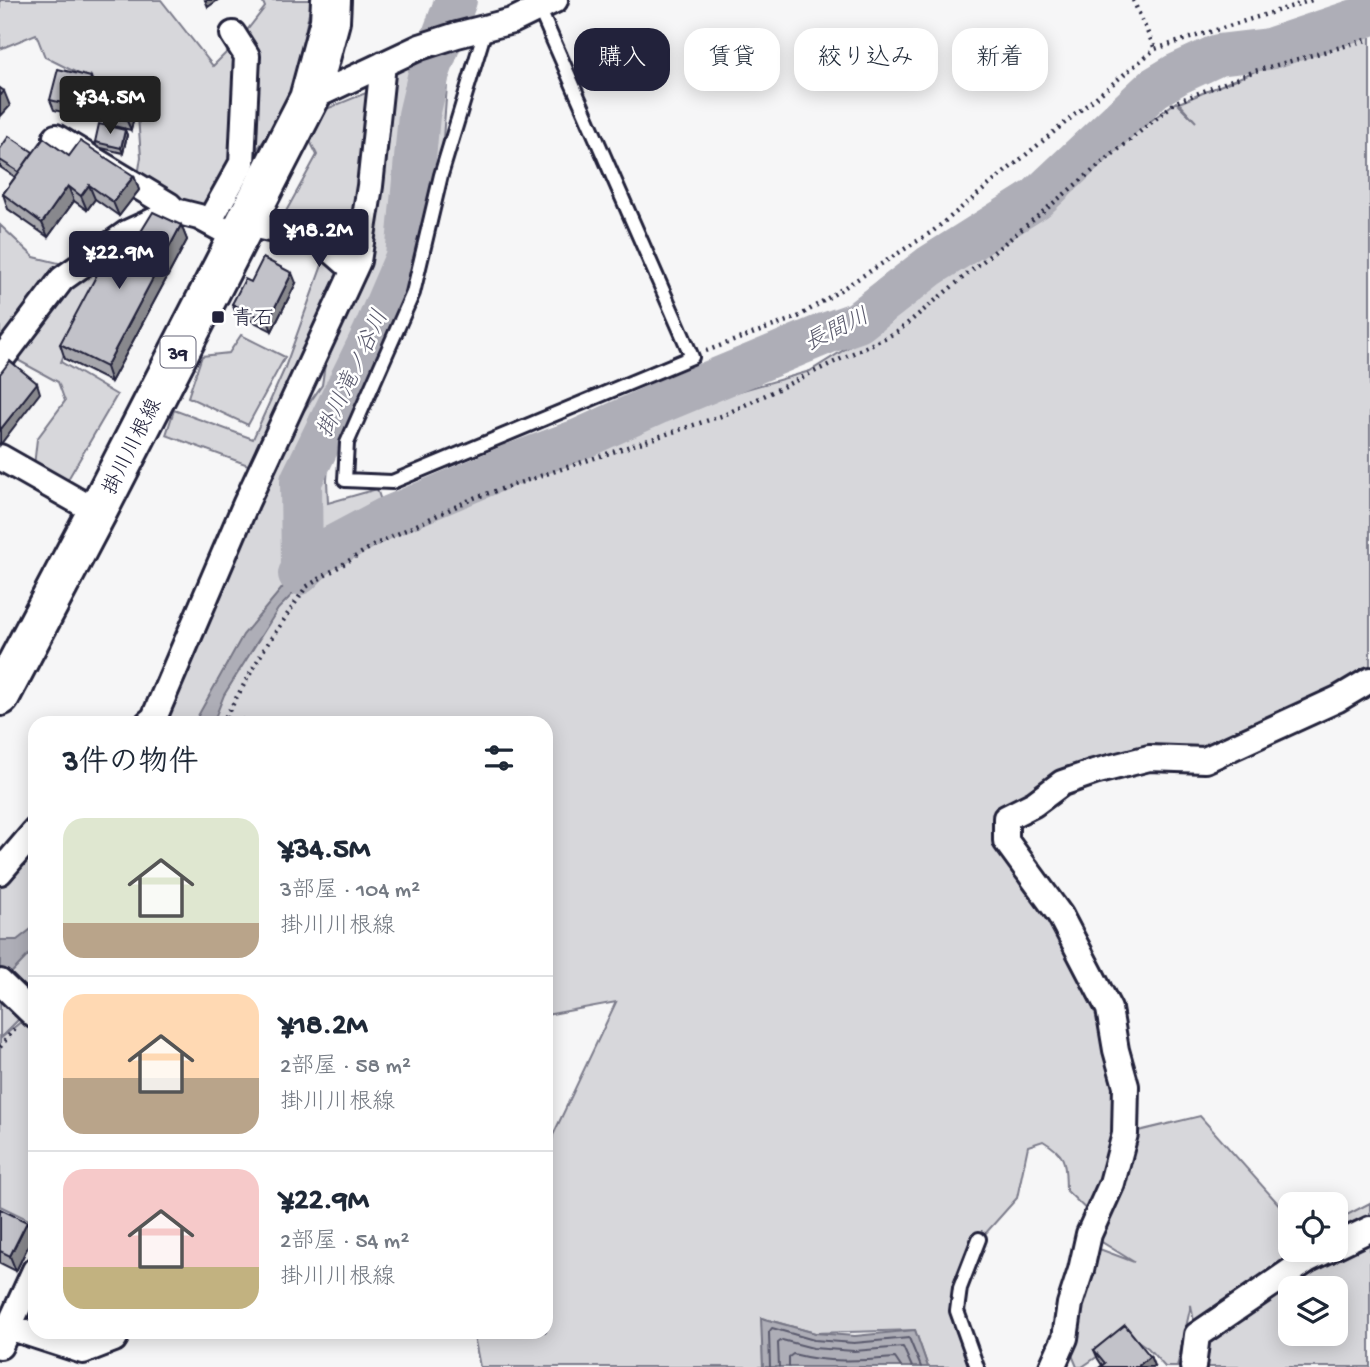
<!DOCTYPE html>
<html lang="ja">
<meta charset="utf-8">
<style>
:root{--surface:#fff;--page:#f2f2f3;--text:#1f2937;--muted:#747a83;--line:#e0e1e3;--accent:#22223b}
body{margin:0;font-family:"Gochi Hand","Klee One",sans-serif;background:var(--page);color:var(--text);height:100vh;display:flex;flex-direction:column;font-size:26px;white-space:nowrap}
*{box-sizing:border-box;margin:0}
p{font-size:23px;color:var(--muted)}
.icon{flex:none;width:38px;height:38px;fill:none;stroke:currentColor;stroke-width:2;stroke-linecap:round;stroke-linejoin:round}
.map{position:relative;flex:1;overflow:hidden}
.panel{position:absolute;left:28px;top:716px;width:525px;height:623px;display:flex;flex-direction:column;background:var(--surface);border-radius:21px;box-shadow:0 4px 18px #0003}
.panel>*{flex:none}
.hud{position:absolute;left:574px;top:28px;width:665px;height:63px;display:flex;gap:14px}
.buttons{position:absolute;left:1278px;top:1192px;display:grid;gap:14px}
.buttons a{display:grid;place-items:center;width:70px;height:70px;border-radius:14px;background:var(--surface);box-shadow:0 4px 18px #0003;font-size:35px}
.price{position:absolute;translate:-50% -60px;padding:0 16px;border-radius:7px;background:var(--accent);color:#fff;font-size:23px;line-height:46px;filter:drop-shadow(0 2px 4px #0008)}
.price::after{content:'';position:absolute;left:50%;top:42px;width:21px;height:16px;margin-left:-10px;background:inherit;clip-path:polygon(0 0,100% 0,50% 100%)}
.price.selected{background:#222;color:#fff}
ul{padding:0;list-style:none}
li{display:flex;align-items:center;gap:21px;height:175px;padding:0 35px}
li+li{border-top:2px solid var(--line)}
li span{display:grid;place-items:center;flex:none;width:196px;height:140px;border-radius:21px;color:#555}
li>.icon{margin-inline-start:auto}
span .icon{width:84px;height:84px;fill:#fffc;stroke-width:1}
li b{font-size:30px}
h2{display:flex;justify-content:space-between;align-items:center;height:84px;padding:0 35px;font-size:30px}
.chip{padding:0 24px;border-radius:21px;background:var(--surface);box-shadow:0 4px 18px #0003;font-size:24px;line-height:63px}
.chip.selected{background:var(--accent);color:#fff}
.map>svg:first-child{display:block}
.green{fill:#d7d7db;stroke:#7c7c8b;stroke-width:2;fill-rule:evenodd}
.water{fill:#aeaeb7;stroke:#767685;stroke-width:2}
.lines{fill:none;stroke-linecap:round;stroke-linejoin:round}
.shore{stroke:#5a5a6d;stroke-width:2}
.river{stroke:#aeaeb7;stroke-width:42}
.service-casing{stroke:#22223b;stroke-width:18}
.minor-casing{stroke:#22223b;stroke-width:30}
.primary-casing{stroke:#22223b;stroke-width:44}
.path{stroke:#22223b;stroke-width:4.5;stroke-dasharray:2 5;stroke-linecap:butt}
.service{stroke:#fff;stroke-width:12}
.minor{stroke:#fff;stroke-width:24}
.primary{stroke:#fff;stroke-width:38}
.wall{fill:#a7a7ad;stroke:#22223b;stroke-width:2}
.shaded-wall{fill:#88888d;stroke:#22223b;stroke-width:2}
.building{fill:#c2c2c9;stroke:#22223b;stroke-width:2}
.poi-dot{fill:#22223b;stroke:#fff;stroke-width:2.5}
.labels{text-anchor:middle;stroke-width:5;stroke-linejoin:round;paint-order:stroke}
.shield{fill:#fff;stroke:#646476;stroke-width:2}
.shield-label{font-size:19px;font-weight:bold;fill:#22223b}
.poi-label{font-size:21px;fill:#22223b;stroke:#fff;text-anchor:start}
.street-label{font-size:21px;fill:#22223b;stroke:#fff}
.water-label{font-size:23px;font-style:italic;fill:#5a5a6d;stroke:#fff}
</style>
<div class="map">
<svg width="1370" height="1367" viewBox="0 0 1370 1367">
<rect width="100%" height="100%" fill="#f6f6f7"/>
<filter id="ink" filterUnits="userSpaceOnUse"><feTurbulence type="fractalNoise" baseFrequency=".0143" numOctaves="2"/><feDisplacementMap in="SourceGraphic" scale="14" xChannelSelector="R" yChannelSelector="G"/><feConvolveMatrix kernelMatrix="1 2 1 2 8 2 1 2 1" color-interpolation-filters="sRGB"/></filter>
<g filter="url(#ink)">
<path class="green" d="M0 0H161L213 66 241 38 265 7 262 0H312L288 110 243 167 216 217 168 204 138 176 141 157 137 103 45 57 36 34 0 49Z
M1370 23V679L1205 760 1149 758 1003 818 1095 981 1126 1134 1200 1116 1290 1217V1250H1335V1221L1370 1203V1367H1208L1201 1362 1191 1305 1177 1367H1165L1148 1348 1129 1335 1082 1367H1077L1065 1338 1097 1248 1134 1262 1089 1234 1096 1219 1066 1190C1065 1163 1068 1156 1043 1141L1028 1146 1017 1198 976 1244 958 1305 977 1367H928L915 1330 815 1333 762 1318 763 1367H480L474 1336 477 1332H546V1175L553 1135 616 1002 546 1015V723H242V720L240 723H133L150 703 260 473 322 385 326 357 259 469 166 435 174 410 253 439 284 370 325 257 356 264 394 73 435 56 449 58 438 206 413 293 375 365 353 401 329 451 327 480 328 503 377 489 387 518 578 440 694 404 810 371 887 323 964 260 1034 217 1103 156 1176 102 1196 122 1179 103ZM1290 1288H1335V1334H1290Z
M378 88 352 259 279 224 317 155 308 137 319 112Z
M0 225 34 257 59 263 0 344Z
M103 259 61 362 117 395 67 481 34 466 37 439 65 401 58 382 12 357 88 270Z
M241 335 285 357 248 425 188 397 202 356 229 353Z
M35 831V1003L0 1038V872Z
M23 1020 35 1030V1223L0 1206V1039Z"/>
<path class="water" d="M355 530 278 609 224 695 213 723H194L243 635 313 551Z
M35 926V948L0 985V940H17Z
M761 1318 815 1333 855 1336 915 1330 928 1367H763Z"/>
<g class="lines">
<path class="shore" d="M770 1367 769 1332 772 1328 814 1340 854 1343 909 1338 921 1367
M779 1367 778 1343 782 1340 813 1348 854 1351 903 1347 912 1367
M789 1367V1357L793 1354C827 1363 860 1361 895 1358L901 1367"/>
<path class="river" d="M302 570 301 481 373 334 406 257 419 115 429 73 456 0
M299 574 320 553 386 518 511 465 578 440 659 403 827 333 858 322 930 266 1036 199 1154 88 1177 74 1218 55 1269 49 1370 15"/>
<defs>
<path id="service" d="M486 27 441 175 413 293 347 443 345 480 392 482 692 357 539 8
M977 1367 957 1311 960 1288 979 1239"/>
<path id="minor" d="M309 99 420 47 457 35 512 21 555 0
M56 137 169 205 175 211
M209 222 242 163 247 56 233 34
M246 224 279 231 313 234 354 270
M0 361 62 279 127 233 175 211 199 217 238 238
M0 457 97 512
M148 723 154 718 246 503 358 261 370 186 383 64
M0 872 35 831
M0 982 35 1016
M1335 1246 1370 1229
M9 1327 83 1351 114 1339 118 1332
M0 1346 35 1270
M1052 1367 1065 1338 1070 1304 1081 1270 1089 1234 1112 1183 1125 1134 1126 1086 1116 1050 1109 1009 1060 915 1006 841V818L1034 804 1062 783 1094 772 1149 758 1205 760 1338 699 1370 680
M1193 1367 1197 1335 1307 1260 1328 1250"/>
<path id="primary" d="M0 696 97 512 309 99 330 21 331 0"/>
</defs>
<use href="#service" class="service-casing"/>
<use href="#minor" class="minor-casing"/>
<use href="#primary" class="primary-casing"/>
<path class="path" d="M1133 0 1155 49
M706 351 798 317 933 231 1155 49 1312 0
M222 723 266 646 306 587 376 544 474 498 724 415 897 332 1176 102 1255 71 1370 39
M0 1047 15 1028"/>
<use href="#service" class="service"/>
<use href="#minor" class="minor"/>
<use href="#primary" class="primary"/>
</g>
<path class="wall" d="M95 87 87 118 54 110 50 100Z
M137 103 131 130 105 124 101 115Z
M125 130 127 135 123 153 97 147 95 142Z
M0 149 69 156 134 176 139 190 119 216 95 199 87 210 74 201 48 237 8 209 3 194 15 177 0 167Z
M181 225 187 240 111 382 65 359 60 344Z
M251 282 296 283 272 331 236 313 232 304Z
M0 1209 33 1236 16 1271 0 1263Z
M1094 1350 1150 1356 1154 1366 1102 1365 1098 1359Z"/>
<path class="shaded-wall" d="M205 0H218L208 7Z
M91 77 95 87 87 118 84 108Z
M4 91 10 106 0 117V96Z
M134 93 137 103 131 130 127 121Z
M125 130 127 135 123 153 121 148Z
M134 176 139 190 119 216 113 202Z
M89 185 95 199 87 210 81 196Z
M68 186 74 201 48 237 42 223Z
M181 225 187 240 111 382 106 367Z
M292 273 296 283 272 331 268 321Z
M37 383 40 393 0 445V430Z
M27 1222 33 1236 16 1271 10 1256Z
M1150 1356 1154 1366 1152 1367H1137Z"/>
<path class="building" d="M58 69 91 77 84 108 50 100Z
M0 88 4 91 0 96Z
M108 88 134 93 127 121 101 115Z
M99 124 125 130 121 148 95 142Z
M9 136 33 152 19 172 0 160V149Z
M44 138 69 156 80 141 134 176 113 202 89 185 81 196 68 186 42 223 3 194Z
M153 212 181 225 106 367 60 344 117 237 134 243Z
M263 258 292 273 268 321 232 304 245 279 251 282Z
M10 361 37 383 0 430V374Z
M0 1209 27 1222 10 1256 0 1251Z
M1125 1325 1150 1356 1137 1367H1100L1105 1363 1094 1350Z"/>
</g>
<rect class="poi-dot" x="211" y="310" width="14" height="14" rx="3.5"/>
<g class="labels">
<rect class="shield" x="160.5" y="336.5" width="35" height="31" rx="5"/>
<g class="shield-label">
<text x="178" y="359">39</text>
</g>
<g class="poi-label">
<text x="232" y="324">青石</text>
</g>
<g class="street-label">
<text transform="translate(131 446) rotate(-63)" y="7">掛川川根線</text>
</g>
<g class="water-label">
<text transform="translate(836 328) rotate(-26)" y="8">長間川</text>
<text transform="translate(351 373) rotate(-65)" y="8">掛川滝ノ谷川</text>
</g>
</g>
</svg>
<div class="buttons">
<a><svg class="icon" aria-label="locate" viewBox="0 0 24 24"><circle cx="12" cy="12" r="6"/><path d="M12 2v4M12 18v4M2 12h4M18 12h4"/></svg></a>
<a><svg class="icon" aria-label="layers" viewBox="0 0 24 24"><path d="M12 4l9 5-9 5-9-5zM3 14l9 5 9-5"/></svg></a>
</div>
<b class="price selected" style="left:110px;top:136px">¥34.5M</b>
<b class="price" style="left:319px;top:269px">¥18.2M</b>
<b class="price" style="left:119px;top:291px">¥22.9M</b>
<div class="hud">
<a class="chip selected">購入</a>
<a class="chip">賃貸</a>
<a class="chip">絞り込み</a>
<a class="chip">新着</a>
</div>
<section class="panel">
<h2>3件の物件<svg class="icon" aria-label="filters" viewBox="0 0 24 24"><path d="M4 7h16M4 17h16"/><circle cx="9" cy="7" r="2"/><circle cx="15" cy="17" r="2"/></svg></h2>
<ul>
<li><span style="background:linear-gradient(#dfe7d0 75%,#b9a48a 0)"><svg class="icon" aria-label="home" viewBox="0 0 24 24"><path d="M3 11l9-7 9 7M6 9v11h12V9"/></svg></span><div><b>¥34.5M</b><p>3部屋 · 104 m²</p><p>掛川川根線</p></div></li>
<li><span style="background:linear-gradient(#ffd9b3 60%,#b9a48a 0)"><svg class="icon" aria-label="home" viewBox="0 0 24 24"><path d="M3 11l9-7 9 7M6 9v11h12V9"/></svg></span><div><b>¥18.2M</b><p>2部屋 · 58 m²</p><p>掛川川根線</p></div></li>
<li><span style="background:linear-gradient(#f6c9c9 70%,#c2b280 0)"><svg class="icon" aria-label="home" viewBox="0 0 24 24"><path d="M3 11l9-7 9 7M6 9v11h12V9"/></svg></span><div><b>¥22.9M</b><p>2部屋 · 54 m²</p><p>掛川川根線</p></div></li>
</ul>
</section>
</div>
